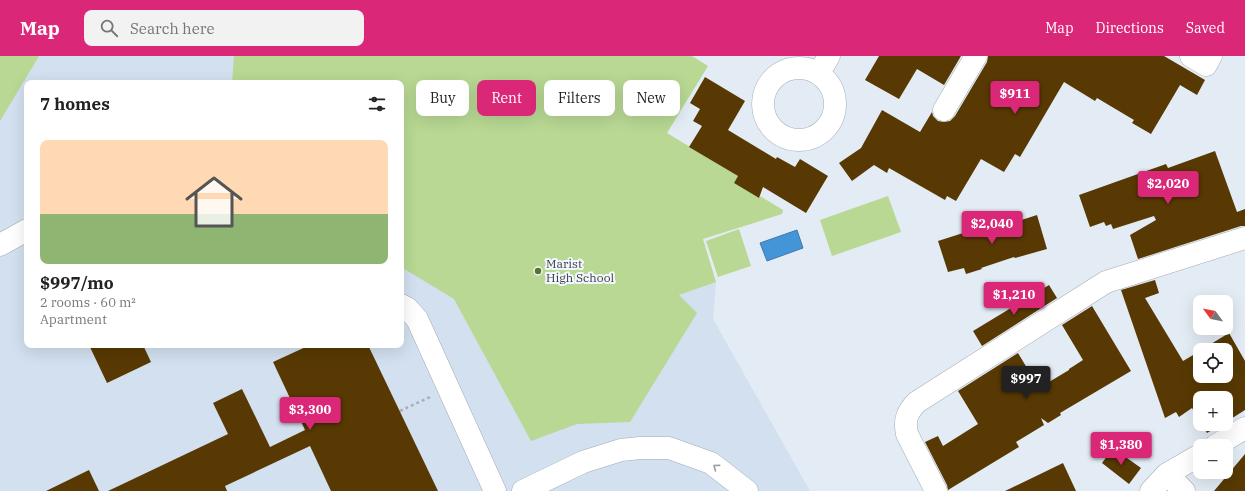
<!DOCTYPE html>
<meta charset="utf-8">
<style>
:root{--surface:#fff;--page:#f2f2f2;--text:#222;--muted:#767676;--line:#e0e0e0;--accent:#db2777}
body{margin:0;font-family:"IBM Plex Serif",serif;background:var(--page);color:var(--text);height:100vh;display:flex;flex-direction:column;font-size:15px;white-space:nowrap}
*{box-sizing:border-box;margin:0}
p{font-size:13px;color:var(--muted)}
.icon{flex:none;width:22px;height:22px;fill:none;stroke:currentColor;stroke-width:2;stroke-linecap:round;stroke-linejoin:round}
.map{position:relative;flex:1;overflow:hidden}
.panel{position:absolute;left:24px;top:24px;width:380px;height:268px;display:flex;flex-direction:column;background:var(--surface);border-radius:8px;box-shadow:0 4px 16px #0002}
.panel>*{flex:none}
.hud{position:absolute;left:416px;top:24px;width:380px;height:36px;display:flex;gap:8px}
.needle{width:26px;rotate:302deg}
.tools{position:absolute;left:1193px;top:239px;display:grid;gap:8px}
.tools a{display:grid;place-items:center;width:40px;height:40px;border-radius:8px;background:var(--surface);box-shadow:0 4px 16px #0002;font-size:20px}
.price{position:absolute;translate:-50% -34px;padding:0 9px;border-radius:4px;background:var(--accent);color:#fff;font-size:13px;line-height:26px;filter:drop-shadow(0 1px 2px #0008)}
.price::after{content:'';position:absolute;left:50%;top:24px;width:12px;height:9px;margin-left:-6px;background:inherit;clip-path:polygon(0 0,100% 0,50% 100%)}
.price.active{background:#222;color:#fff}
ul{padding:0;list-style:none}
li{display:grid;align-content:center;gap:8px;height:212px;padding:0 16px}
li+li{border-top:1px solid var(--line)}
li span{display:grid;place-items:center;height:124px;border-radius:8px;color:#555}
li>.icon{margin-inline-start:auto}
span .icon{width:72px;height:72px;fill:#fffc;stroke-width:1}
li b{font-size:17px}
h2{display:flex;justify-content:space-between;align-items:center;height:48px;padding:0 16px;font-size:17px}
.chip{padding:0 14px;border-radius:8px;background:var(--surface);box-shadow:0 4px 16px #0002;font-size:14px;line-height:36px}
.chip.active{background:var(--accent);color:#fff}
header{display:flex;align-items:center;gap:24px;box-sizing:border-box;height:56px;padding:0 20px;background:var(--accent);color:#fff}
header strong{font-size:19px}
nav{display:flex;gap:22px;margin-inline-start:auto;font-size:14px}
.search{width:280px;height:36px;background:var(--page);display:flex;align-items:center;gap:10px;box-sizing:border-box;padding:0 14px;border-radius:8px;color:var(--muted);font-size:15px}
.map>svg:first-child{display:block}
.built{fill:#d2e0ef;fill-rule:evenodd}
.green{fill:#b8d893}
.water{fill:#4494d8;stroke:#417aab}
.building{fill:#583903}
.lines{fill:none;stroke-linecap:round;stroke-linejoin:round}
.minor-casing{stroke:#a4acb5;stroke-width:23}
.path{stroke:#a9afb7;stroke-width:2.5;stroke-dasharray:3 3;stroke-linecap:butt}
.minor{stroke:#fff;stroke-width:22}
.oneway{stroke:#9c9ea0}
.poi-dot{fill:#58752a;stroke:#f3f8fe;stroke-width:1.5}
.labels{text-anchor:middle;stroke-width:4;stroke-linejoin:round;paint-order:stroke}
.poi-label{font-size:12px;fill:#3a3d41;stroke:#f3f8fe;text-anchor:start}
</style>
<header>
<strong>Map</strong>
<div class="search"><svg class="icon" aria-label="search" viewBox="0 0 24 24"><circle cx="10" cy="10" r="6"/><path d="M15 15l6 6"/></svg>Search here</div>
<nav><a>Map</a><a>Directions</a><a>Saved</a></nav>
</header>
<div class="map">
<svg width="1245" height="435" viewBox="0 0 1245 435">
<rect width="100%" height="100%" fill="#e3ebf5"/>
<path class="built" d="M0 0H634L679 239 716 226 713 263 810 435H0ZM27 27H401V289H27Z"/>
<path class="green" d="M0 0H39L0 65Z
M234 0H692L708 10 667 77 738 120 734 127 759 142 760 140 783 154 782 158 703 183 716 226 679 239 697 257 630 366 577 368 531 385 454 243 401 211V27H232Z
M888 140 901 176 832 200 820 164Z
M739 173 751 210 718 221 706 185Z"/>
<path class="water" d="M797 174 803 192 767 205 760 187Z"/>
<path class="building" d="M879 0H961L944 29 917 13 899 43 865 24Z
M988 0H1164L1205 24 1197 39 1180 29 1151 78 1132 67 1134 64 1097 42 1095 45 1064 26 1020 101 1015 98 1004 116 981 103 956 145 947 140 945 144 889 112 887 117 874 109 852 125 839 107 861 92 882 54 920 76 932 56 933 60 938 65 944 66 950 65 955 60 987 6Z
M705 21 745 45 728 74 776 103 777 101 795 111 800 103 828 120 806 157 763 131 759 142 734 127 738 120 689 91 702 70 693 65 700 53 690 47Z
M1215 95 1237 156 1245 153V170H1241L1138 203 1130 179 1156 164 1154 160 1113 173 1111 168 1106 170 1104 166 1090 171 1079 139 1166 108 1168 112Z
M1037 159 1047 193 1015 202 1014 201 981 212 982 213 966 218 964 212 948 216 938 185 985 170 987 175Z
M1155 224 1159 237 1145 242 1183 305 1200 295V320H1226V294H1201L1229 277 1245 305V354L1226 366V342H1200V365L1192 352 1179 361 1176 356 1165 362 1121 234Z
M1049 229 1057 242 982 290 973 275Z
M1092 250 1131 315 1060 357 1061 359 1048 367 1041 362 1044 369 1016 386 1019 391 948 434 947 429 925 386 938 380 943 390 978 368 958 335 1018 297 1039 332 1069 314V313L1083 304 1062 269Z
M89 289H143L151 306 107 327Z
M310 289H368L438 435H331L310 390 225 430 227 435H108L228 378 213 347 242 333 270 391 305 374 273 306Z
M1202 368H1222L1207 377Z
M1113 392 1141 412 1129 428 1102 407Z
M1245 398V435H1214Z
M1063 407 1076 435H1005Z
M89 414 99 435H46Z"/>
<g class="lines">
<defs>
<path id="minor" d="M1191 0 1206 9 1211 0
M763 48a36 36 0 1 1 72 0a36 36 0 1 1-72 0Z
M819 17 829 0
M944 54 976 0
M0 189 27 174
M401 249 407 252 417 263 495 435
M1215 390 1245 372
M1167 418 1184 435
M523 435 583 406 621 394 640 392H669L711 407 747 435
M936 435 907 378C904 364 907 356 917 346L1106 226 1245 182
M1151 435 1167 418 1200 399"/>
</defs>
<use href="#minor" class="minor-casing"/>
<path class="path" d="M400 355 430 341"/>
<use href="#minor" class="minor"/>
</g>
<defs><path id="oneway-chevron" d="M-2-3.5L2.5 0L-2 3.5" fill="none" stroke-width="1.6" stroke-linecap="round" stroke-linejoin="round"/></defs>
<use class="oneway" href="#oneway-chevron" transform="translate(716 411) rotate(-143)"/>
<circle class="poi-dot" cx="538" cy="215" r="4"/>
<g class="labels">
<g class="poi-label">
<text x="546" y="212">Marist<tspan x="546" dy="14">High School</tspan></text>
</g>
</g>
</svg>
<div class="tools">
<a><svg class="needle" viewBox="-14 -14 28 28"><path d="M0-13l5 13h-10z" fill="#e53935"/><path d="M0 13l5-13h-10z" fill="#767676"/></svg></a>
<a><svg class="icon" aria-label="locate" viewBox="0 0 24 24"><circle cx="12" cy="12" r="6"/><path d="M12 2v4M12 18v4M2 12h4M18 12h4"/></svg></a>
<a>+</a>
<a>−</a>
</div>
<b class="price" style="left:1015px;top:59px">$911</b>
<b class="price" style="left:1168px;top:149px">$2,020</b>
<b class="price" style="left:992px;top:189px">$2,040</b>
<b class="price" style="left:1014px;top:260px">$1,210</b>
<b class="price active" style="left:1026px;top:344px">$997</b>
<b class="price" style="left:310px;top:375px">$3,300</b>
<b class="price" style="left:1121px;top:410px">$1,380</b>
<div class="hud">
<a class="chip">Buy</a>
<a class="chip active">Rent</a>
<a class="chip">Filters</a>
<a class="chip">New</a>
</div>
<section class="panel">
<h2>7 homes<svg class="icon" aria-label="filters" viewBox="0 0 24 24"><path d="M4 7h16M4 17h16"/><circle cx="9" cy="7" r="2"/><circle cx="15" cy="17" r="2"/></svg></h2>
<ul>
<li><span style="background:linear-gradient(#ffd9b3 60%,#8fb573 0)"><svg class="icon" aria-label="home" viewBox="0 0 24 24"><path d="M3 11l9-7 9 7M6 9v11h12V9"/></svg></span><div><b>$997/mo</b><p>2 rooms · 60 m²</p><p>Apartment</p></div></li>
</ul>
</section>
</div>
